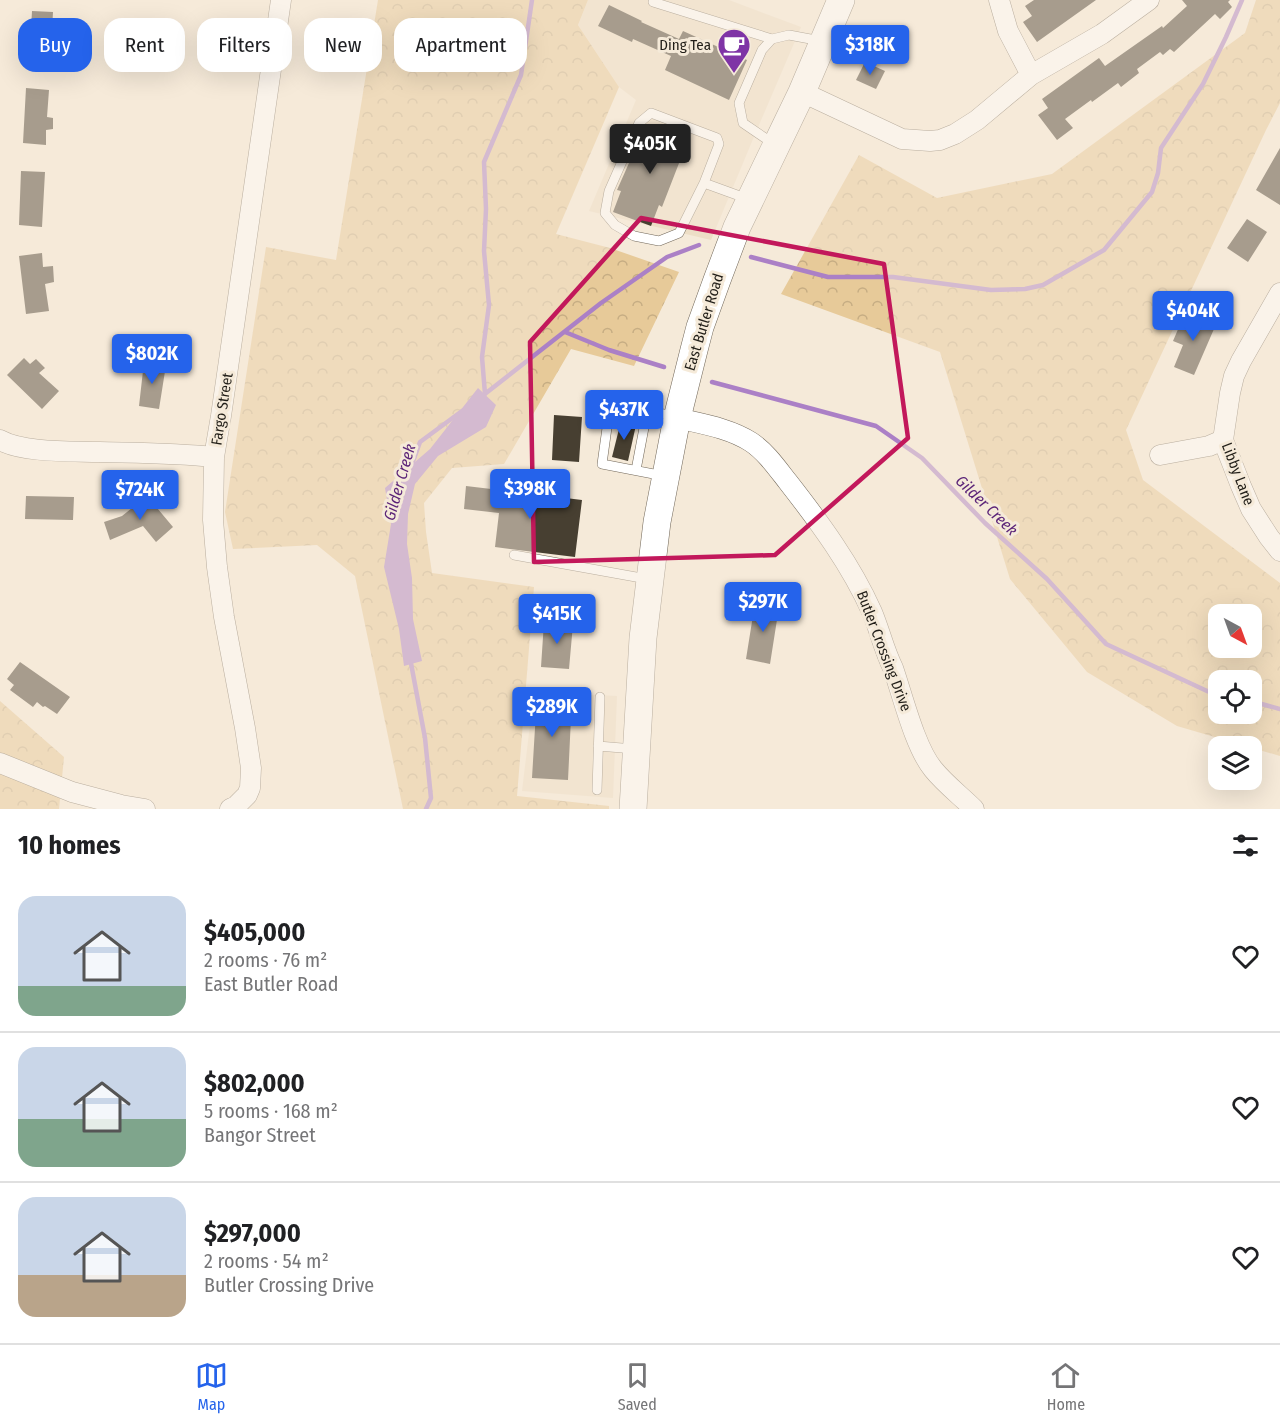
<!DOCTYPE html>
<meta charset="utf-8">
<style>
:root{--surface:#fff;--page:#f2f2f2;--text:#202124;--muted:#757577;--line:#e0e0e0;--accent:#2563eb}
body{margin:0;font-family:"Fira Sans Condensed",sans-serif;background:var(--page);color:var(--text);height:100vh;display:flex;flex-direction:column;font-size:22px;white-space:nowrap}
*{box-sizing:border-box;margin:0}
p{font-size:20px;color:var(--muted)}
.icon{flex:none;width:33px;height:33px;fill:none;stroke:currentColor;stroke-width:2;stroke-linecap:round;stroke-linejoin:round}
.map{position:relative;height:809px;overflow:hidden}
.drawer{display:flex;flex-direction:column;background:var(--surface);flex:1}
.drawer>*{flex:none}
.top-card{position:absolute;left:18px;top:18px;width:600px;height:54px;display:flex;gap:12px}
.needle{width:39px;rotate:139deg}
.tools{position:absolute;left:1208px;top:604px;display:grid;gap:12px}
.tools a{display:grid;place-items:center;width:54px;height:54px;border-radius:12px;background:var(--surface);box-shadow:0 6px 24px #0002;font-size:30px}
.price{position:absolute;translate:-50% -51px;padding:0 14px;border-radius:6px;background:var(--accent);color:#fff;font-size:20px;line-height:39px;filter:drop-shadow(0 2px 3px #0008)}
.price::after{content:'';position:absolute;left:50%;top:36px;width:18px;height:14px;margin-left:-9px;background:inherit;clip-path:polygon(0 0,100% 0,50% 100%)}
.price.selected{background:#222;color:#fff}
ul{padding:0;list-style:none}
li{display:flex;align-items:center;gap:18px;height:150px;padding:0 18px}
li+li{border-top:2px solid var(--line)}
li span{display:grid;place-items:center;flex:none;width:168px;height:120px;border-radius:18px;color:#555}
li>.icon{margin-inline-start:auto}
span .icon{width:72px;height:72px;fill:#fffc;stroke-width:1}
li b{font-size:26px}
h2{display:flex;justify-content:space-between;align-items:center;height:72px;padding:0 18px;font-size:26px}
.chip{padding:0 21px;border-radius:18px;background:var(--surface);box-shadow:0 6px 24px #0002;font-size:21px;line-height:54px}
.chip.selected{background:var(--accent);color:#fff}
.tab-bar{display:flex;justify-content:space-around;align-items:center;height:84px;border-top:2px solid var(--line);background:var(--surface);font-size:16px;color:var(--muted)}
.tab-bar a{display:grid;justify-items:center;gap:3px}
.tab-bar .selected{color:var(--accent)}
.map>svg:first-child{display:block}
.built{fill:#eddec6}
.forest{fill:url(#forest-crowns);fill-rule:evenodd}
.water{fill:#ab80c6}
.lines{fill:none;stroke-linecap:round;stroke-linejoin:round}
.stream{stroke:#ab80c6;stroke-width:4.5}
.building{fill:#473f31}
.lane-casing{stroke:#72685a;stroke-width:10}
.street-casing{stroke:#72685a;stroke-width:21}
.secondary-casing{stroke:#72685a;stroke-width:28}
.lane{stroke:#fff;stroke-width:9}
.street{stroke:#fff;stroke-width:20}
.secondary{stroke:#fff;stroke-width:27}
.marked{fill:none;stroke:#c2185b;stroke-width:4.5;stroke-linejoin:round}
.labels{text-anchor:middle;stroke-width:6;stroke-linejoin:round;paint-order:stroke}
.poi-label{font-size:15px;fill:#211e18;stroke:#f5ead9;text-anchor:end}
.street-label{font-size:15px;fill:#211e18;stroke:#f5ead9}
.water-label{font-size:16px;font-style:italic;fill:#5b2478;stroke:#f5ead9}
</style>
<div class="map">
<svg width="1280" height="809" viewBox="0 0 1280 809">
<defs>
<pattern id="forest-crowns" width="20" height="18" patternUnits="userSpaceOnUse" patternTransform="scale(1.5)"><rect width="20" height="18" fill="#e7ca99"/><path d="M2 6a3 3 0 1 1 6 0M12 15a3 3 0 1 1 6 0" fill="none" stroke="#c6ad83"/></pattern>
</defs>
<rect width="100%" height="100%" fill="#f5ead9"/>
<path class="built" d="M588 0H729L801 27 753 139 711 240 589 211 636 100 619 87 578 25Z
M534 692 617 696 613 798 522 791Z"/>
<path class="forest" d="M378 0H588L578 25 619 87 556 234 610 248 679 272 634 366 571 349 504 464 452 468 424 503 426 532 432 573 534 587 517 796 609 806V809H403L355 576 317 545 233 549 225 512 266 247 336 260Z
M1256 0H1280V103L1266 130 1126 430 1143 480 1280 583V756L1177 726 1087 672 1010 579 940 352 781 294 859 155 937 198 1052 174 1245 33ZM1218 615H1251V648H1218ZM1218 681H1251V714H1218Z
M0 701 64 757 59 809H0Z"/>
<path class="water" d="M478 388 496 405 486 427 438 456 415 484 408 514 407 544 412 578 413 619 422 661 404 666 399 629 384 567 391 524 385 488 430 449Z"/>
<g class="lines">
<path class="stream" d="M751 257 828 277H893L991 290 1025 289 1043 285 1104 250 1152 192 1158 173 1161 148 1203 84 1226 37 1242 0
M565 332 609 350 664 367
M712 382 876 426 922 458 985 523 1047 579 1106 644 1207 691 1218 694
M485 394 482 357 489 305 484 251 486 209 484 162 521 75 532 0
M481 397 601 303 667 257 699 245
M411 467 420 442 462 411
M410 658 425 738 431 798 426 809
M1251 701 1280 709"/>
</g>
<path class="building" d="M1034 0H1096L1037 42 1023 22 1032 16 1025 6Z
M1182 0H1230L1228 2 1232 7 1220 19 1215 14 1174 52 1170 49 1163 55 1160 52 1137 69 1139 73 1121 87 1118 83 1092 102 1091 100 1065 119 1073 128 1057 140 1038 115 1048 108 1042 99 1099 58 1105 66 1162 26 1163 28 1187 6Z
M609 5 642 21 641 22 679 39 683 31 747 60 729 100 665 70 671 56 633 39 632 42 598 26Z
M32 11 53 12 50 65 29 64Z
M865 62 885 71 876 89 856 80Z
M26 88 49 90 47 117 53 118V129L46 130V145L23 143Z
M648 125 688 140 662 207 659 205 651 226 613 212 621 191 617 190 645 127Z
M1280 148V205L1256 190Z
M21 171 45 172 42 227 19 225Z
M1247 219 1267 232 1248 262 1227 248Z
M42 253 43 267 53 266 54 282 45 284 49 311 26 314 19 256Z
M1196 313 1217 322 1194 375 1174 367 1183 345 1173 341 1182 320 1192 324Z
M24 358 30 364 36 359 45 368 39 373 59 391 42 409 7 375Z
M144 362 166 365 159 409 139 406Z
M554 415 582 417 579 462 552 460Z
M621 421 636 425 628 461 612 457Z
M466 486 582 500 575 557 495 547 499 513 464 509Z
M26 496 74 497 73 520 25 519Z
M147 496 173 527 156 542 143 526 110 540 104 522 122 516Z
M755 603 779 607 770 664 746 659Z
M544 622 573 624 569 669 541 667Z
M20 662 70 697 57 714 45 706 43 707 37 702 33 707 10 690 14 685 7 679Z
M537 695 572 697 568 780 532 778Z"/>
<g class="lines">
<defs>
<path id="lane" d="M653 2 772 39
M776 141 765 138 743 123 739 103 762 50 772 39 789 35 821 41
M704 183 719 144 717 138 651 113 639 123 609 191 605 213 615 225 634 236 659 241 679 233 704 183 748 199
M636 470 647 412
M664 476 602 464 610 406 664 414 675 417
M514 555 647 579
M598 746 634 749
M597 790 600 697"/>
<path id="street" d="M999 0 1008 31 1031 75
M802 92 902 139 930 141 940 140 955 134 977 120 1031 75 1102 34 1149 0
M1280 293 1241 361 1234 376 1230 393 1223 440 1241 486 1251 509 1269 537 1280 551
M677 418C702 424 729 428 751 442 766 452 777 468 788 482 820 523 851 565 872 612 880 631 884 650 893 668 903 697 915 747 933 769 945 784 961 796 974 809
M0 440C23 453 72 451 99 452 138 453 176 453 214 457
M1160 455 1209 446 1223 440
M0 763 72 792 121 805 145 809
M230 809 236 806 247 795 250 788 251 768 245 728 224 617 217 567 213 520 214 457 221 416 281 0"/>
<path id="secondary" d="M633 809 643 638 657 522 677 418 694 350 700 327 717 280 737 227 802 92 841 0"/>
</defs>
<use href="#lane" class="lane-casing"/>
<use href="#street" class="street-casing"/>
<use href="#secondary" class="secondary-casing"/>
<use href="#lane" class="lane"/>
<use href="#street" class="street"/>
<use href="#secondary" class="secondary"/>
</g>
<path d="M0 0H1280V809H0ZM641 218 884 264 908 438 775 555 534 562 530 342Z" fill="#f5ead9" fill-opacity=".55" fill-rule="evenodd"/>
<path class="marked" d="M641 218 884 264 908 438 775 555 534 562 530 342Z"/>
<defs>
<symbol id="cafe-pin" viewBox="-11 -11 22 30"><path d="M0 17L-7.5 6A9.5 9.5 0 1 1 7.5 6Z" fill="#7f34a6" stroke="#f5ead9"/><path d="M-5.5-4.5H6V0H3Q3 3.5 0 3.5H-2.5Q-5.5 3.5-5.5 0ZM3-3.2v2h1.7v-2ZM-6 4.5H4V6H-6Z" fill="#fff"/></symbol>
</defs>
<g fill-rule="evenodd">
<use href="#cafe-pin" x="715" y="26" width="38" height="52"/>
</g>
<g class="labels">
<g class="poi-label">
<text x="711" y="50">Ding Tea</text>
</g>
<g class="street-label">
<text transform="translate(704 322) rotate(-73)" y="5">East Butler Road</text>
<text transform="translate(222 409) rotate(-81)" y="5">Fargo Street</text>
<text transform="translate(1238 474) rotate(69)" y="5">Libby Lane</text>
<text transform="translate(884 651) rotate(69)" y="5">Butler Crossing Drive</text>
</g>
<g class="water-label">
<text transform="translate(399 482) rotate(-74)" y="6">Gilder Creek</text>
<text transform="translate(987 505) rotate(44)" y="6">Gilder Creek</text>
</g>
</g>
</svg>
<div class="tools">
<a><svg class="needle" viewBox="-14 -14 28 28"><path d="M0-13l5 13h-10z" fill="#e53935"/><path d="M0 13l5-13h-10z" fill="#757577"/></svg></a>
<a><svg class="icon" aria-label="locate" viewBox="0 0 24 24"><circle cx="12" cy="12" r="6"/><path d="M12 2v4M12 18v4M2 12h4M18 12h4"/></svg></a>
<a><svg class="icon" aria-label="layers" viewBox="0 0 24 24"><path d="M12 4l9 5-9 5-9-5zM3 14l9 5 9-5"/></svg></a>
</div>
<b class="price" style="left:870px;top:76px">$318K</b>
<b class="price selected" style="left:650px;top:175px">$405K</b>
<b class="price" style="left:1193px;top:342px">$404K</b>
<b class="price" style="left:152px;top:385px">$802K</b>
<b class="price" style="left:624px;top:441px">$437K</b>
<b class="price" style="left:530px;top:520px">$398K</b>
<b class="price" style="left:140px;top:521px">$724K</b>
<b class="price" style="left:763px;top:633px">$297K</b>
<b class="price" style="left:557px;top:645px">$415K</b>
<b class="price" style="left:552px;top:738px">$289K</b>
<div class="top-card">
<a class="chip selected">Buy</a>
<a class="chip">Rent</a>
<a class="chip">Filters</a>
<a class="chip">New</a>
<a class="chip">Apartment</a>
</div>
</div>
<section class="drawer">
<h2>10 homes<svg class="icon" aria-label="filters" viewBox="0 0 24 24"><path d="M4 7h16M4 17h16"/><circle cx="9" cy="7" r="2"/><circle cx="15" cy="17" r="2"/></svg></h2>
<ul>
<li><span style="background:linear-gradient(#c9d6e8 75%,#7fa58c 0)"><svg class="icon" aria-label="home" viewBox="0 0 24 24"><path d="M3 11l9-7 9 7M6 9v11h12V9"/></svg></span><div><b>$405,000</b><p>2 rooms · 76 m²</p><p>East Butler Road</p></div><svg class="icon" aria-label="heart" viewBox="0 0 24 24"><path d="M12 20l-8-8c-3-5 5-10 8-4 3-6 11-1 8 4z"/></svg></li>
<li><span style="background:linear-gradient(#c9d6e8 60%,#7fa58c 0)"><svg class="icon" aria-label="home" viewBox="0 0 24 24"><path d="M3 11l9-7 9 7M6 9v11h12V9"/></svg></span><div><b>$802,000</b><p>5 rooms · 168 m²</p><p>Bangor Street</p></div><svg class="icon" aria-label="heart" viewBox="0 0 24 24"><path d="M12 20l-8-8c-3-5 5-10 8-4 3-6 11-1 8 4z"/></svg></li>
<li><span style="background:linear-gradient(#c9d6e8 65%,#b9a48a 0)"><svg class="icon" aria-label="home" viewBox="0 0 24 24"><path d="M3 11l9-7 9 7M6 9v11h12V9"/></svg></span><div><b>$297,000</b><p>2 rooms · 54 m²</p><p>Butler Crossing Drive</p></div><svg class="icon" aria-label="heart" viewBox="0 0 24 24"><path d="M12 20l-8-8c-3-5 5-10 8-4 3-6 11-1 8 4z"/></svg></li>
</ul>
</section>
<nav class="tab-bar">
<a class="selected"><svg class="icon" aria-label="map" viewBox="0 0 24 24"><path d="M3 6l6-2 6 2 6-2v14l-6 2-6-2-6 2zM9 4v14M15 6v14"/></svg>Map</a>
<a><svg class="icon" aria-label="saved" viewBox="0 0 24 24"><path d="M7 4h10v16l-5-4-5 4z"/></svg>Saved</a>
<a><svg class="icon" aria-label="home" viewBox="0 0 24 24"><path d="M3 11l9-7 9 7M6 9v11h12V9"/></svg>Home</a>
</nav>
